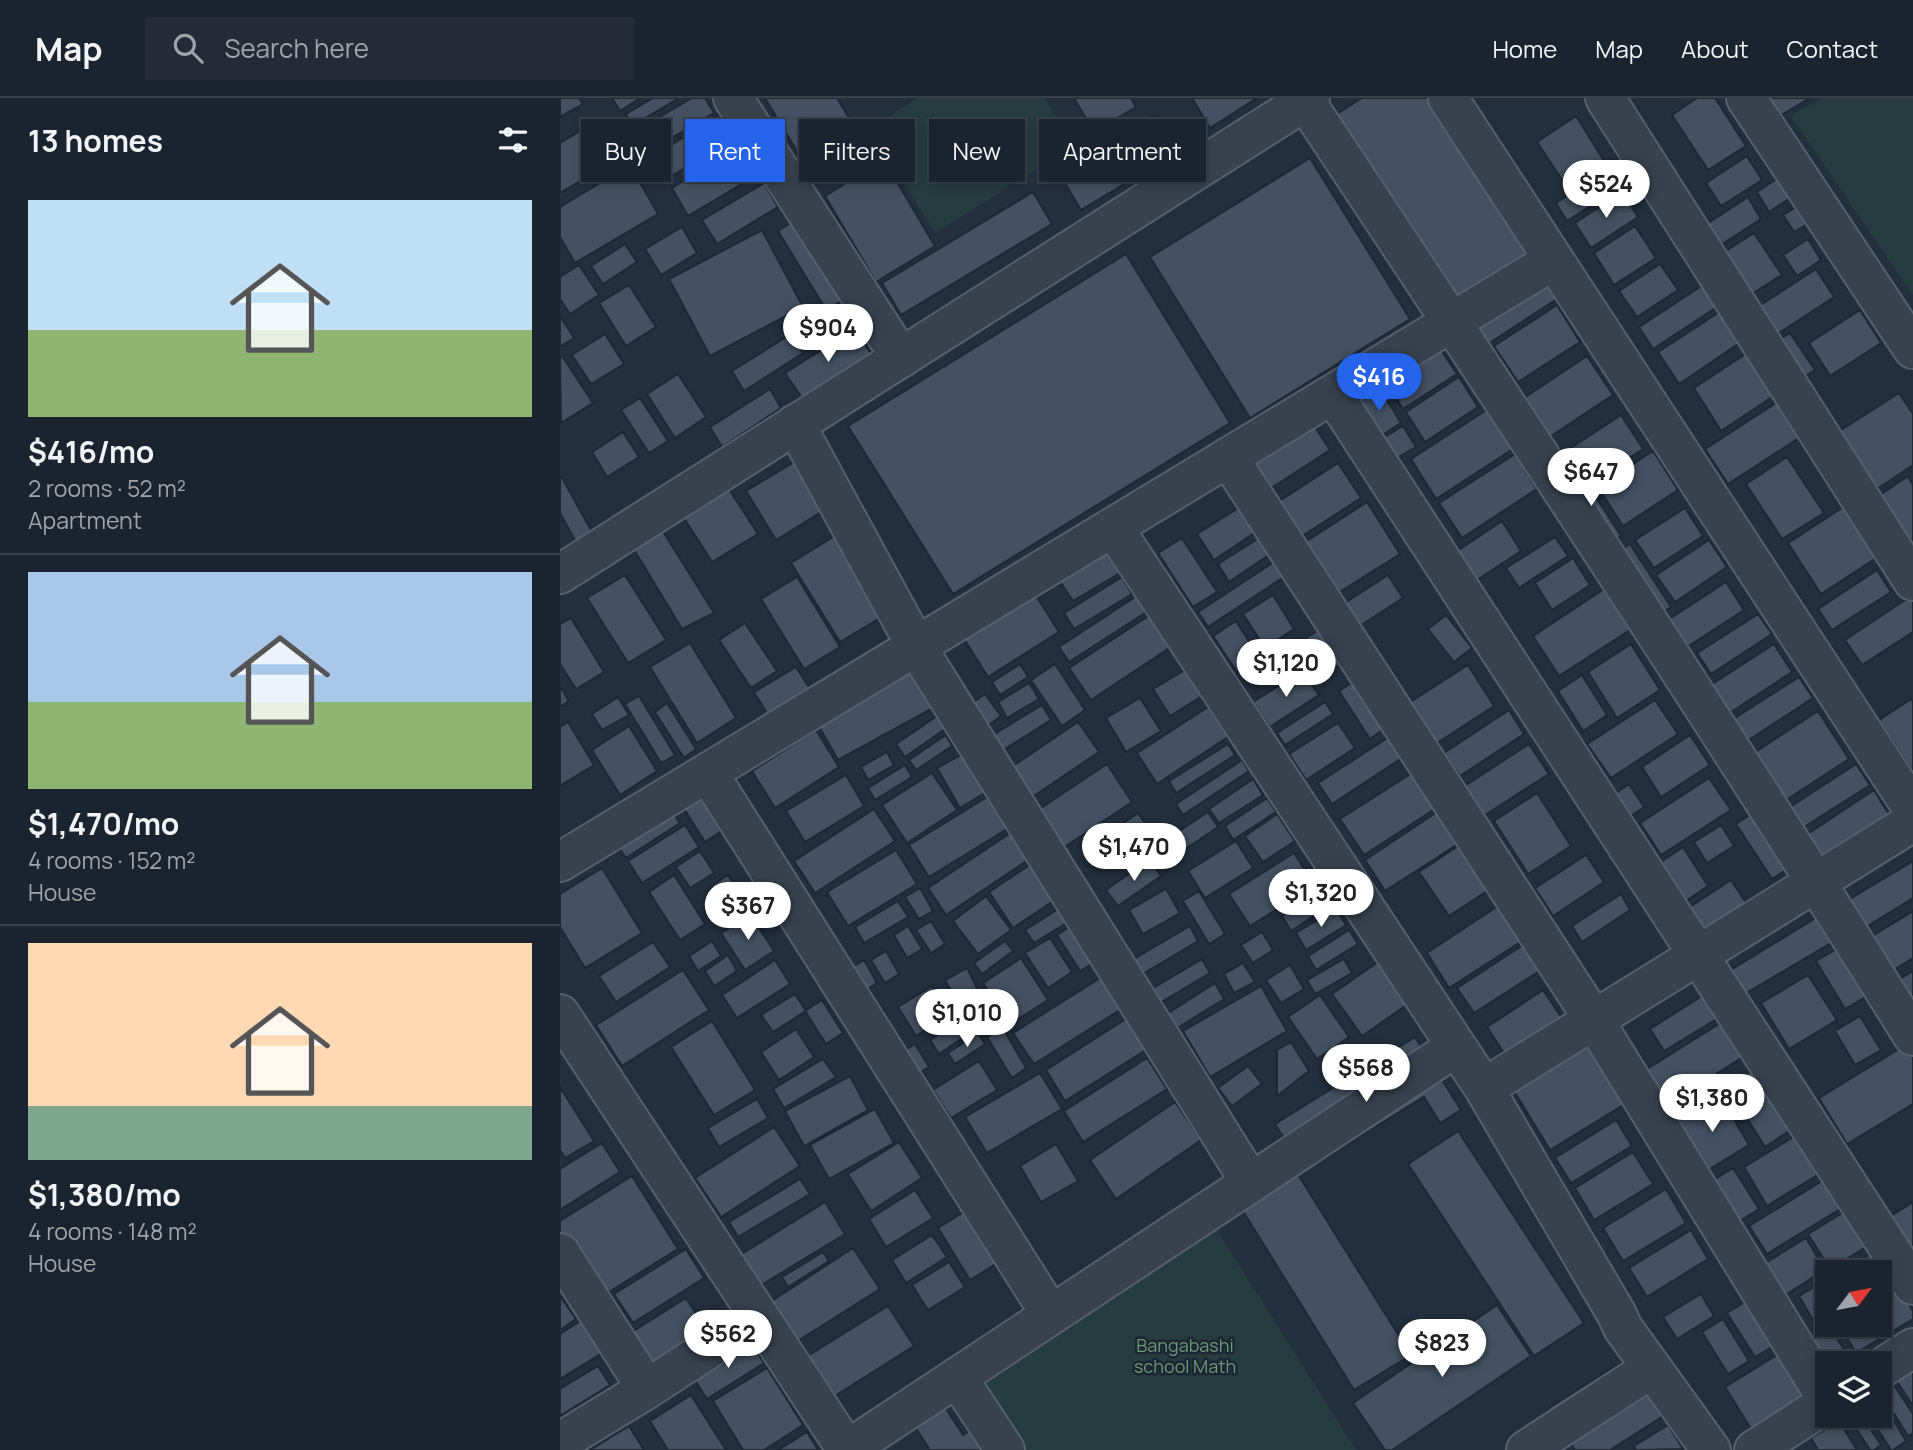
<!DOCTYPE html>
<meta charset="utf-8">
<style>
:root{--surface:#1b232e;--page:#242b36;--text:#f1f3f6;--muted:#a0a4aa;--line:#39404a;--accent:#2563eb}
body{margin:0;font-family:Manrope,sans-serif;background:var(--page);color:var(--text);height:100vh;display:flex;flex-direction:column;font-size:26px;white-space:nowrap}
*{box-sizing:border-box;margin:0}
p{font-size:23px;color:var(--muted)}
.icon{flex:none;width:38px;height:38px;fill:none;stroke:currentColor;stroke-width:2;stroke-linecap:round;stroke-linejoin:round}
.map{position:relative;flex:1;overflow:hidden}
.details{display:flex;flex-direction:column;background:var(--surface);width:560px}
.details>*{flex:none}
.top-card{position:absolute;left:21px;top:21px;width:665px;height:63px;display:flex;gap:14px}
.needle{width:46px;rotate:58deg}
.tools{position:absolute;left:1255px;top:1162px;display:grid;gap:14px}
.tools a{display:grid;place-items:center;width:77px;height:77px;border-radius:0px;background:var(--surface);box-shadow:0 4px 10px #0003,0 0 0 2px var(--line);font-size:35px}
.price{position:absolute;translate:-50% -60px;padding:0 16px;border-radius:24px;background:#fff;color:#222;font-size:23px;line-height:46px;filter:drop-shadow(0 2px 4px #0008)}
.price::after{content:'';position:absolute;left:50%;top:42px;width:21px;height:16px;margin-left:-10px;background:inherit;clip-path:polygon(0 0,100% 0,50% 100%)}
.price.on{background:var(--accent);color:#fff}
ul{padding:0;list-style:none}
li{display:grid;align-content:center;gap:14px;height:371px;padding:0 28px}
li+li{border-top:2px solid var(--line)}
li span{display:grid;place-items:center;height:217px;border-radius:0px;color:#555}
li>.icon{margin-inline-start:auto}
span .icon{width:126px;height:126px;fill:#fffc;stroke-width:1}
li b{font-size:30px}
h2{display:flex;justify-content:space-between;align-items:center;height:84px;padding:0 28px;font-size:30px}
.chip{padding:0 24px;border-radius:0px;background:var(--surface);box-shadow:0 4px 10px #0003,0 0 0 2px var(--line);font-size:24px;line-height:63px}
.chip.on{background:var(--accent);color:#fff}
header{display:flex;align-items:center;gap:42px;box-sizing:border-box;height:98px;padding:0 35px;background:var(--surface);border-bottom:2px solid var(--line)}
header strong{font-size:33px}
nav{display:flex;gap:38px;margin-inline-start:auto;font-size:24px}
.search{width:490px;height:63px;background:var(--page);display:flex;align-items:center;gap:18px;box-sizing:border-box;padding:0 24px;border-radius:0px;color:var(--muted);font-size:26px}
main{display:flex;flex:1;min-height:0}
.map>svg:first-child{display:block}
.green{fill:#263c3f}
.building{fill:#455162;stroke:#1f2835;stroke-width:2}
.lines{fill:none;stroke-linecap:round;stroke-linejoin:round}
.minor-casing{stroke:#565f6c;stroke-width:42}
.minor{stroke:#38414e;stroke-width:38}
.labels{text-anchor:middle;stroke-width:5;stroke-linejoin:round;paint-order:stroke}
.park-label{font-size:18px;fill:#6b9a76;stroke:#1d2633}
</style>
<header>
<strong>Map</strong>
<div class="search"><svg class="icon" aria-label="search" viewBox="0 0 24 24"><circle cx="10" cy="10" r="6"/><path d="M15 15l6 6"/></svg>Search here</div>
<nav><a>Home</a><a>Map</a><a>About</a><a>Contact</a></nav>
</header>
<main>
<section class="details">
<h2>13 homes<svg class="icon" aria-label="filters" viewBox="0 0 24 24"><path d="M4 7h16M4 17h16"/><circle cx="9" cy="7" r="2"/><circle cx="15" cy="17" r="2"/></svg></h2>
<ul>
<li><span style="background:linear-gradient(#bfe0f5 60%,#8fb573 0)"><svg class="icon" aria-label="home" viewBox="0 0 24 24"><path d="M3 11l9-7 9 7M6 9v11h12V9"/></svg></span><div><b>$416/mo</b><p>2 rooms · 52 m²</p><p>Apartment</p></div></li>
<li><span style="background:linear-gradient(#a9c7e8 60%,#8fb573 0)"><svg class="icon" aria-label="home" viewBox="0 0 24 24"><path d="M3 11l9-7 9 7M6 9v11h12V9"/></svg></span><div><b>$1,470/mo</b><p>4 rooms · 152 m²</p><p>House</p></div></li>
<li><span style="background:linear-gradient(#ffd9b3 75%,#7fa58c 0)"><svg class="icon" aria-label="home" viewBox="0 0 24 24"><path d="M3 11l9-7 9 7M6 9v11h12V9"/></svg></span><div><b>$1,380/mo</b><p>4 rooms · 148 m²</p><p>House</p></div></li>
</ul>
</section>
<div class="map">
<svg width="1353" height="1352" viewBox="0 0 1353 1352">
<rect width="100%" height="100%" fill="#242f3e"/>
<path class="green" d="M358 0H485L514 48 375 135 310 30Z
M1263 0H1353V197L1230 17Z
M655 1129 796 1352H464L418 1279Z"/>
<path class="building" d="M0 0H19L23 6 0 19Z
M52 0H80L60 13Z
M93 0H119L72 28 66 16Z
M132 0H145L154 15 91 52 79 31Z
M205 0H277L306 48 253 80Z
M514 0H571L576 9 534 34Z
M632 0H697L650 30Z
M802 0H872L974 163 893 214 772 19Z
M1137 0H1155L1186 48 1148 72 1112 17Z
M1193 0H1250L1208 25Z
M595 17 617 54 521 112 499 75Z
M159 18 173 41 110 79 96 56Z
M1016 18 1046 66 1008 91 977 44Z
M34 25 56 62 0 95V45Z
M173 53 190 81 128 118 112 90Z
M1187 58 1202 82 1161 108 1146 85Z
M750 60 850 221 690 320 590 159Z
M324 62 375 148 316 184 265 98Z
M70 67 98 116 15 165 0 139V109Z
M1052 68 1063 87 1007 123 996 105Z
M1218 80 1230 100 1209 114 1197 94Z
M204 85 218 109 157 146 142 122Z
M473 94 492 126 341 217 322 185Z
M1062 94 1078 119 1031 150 1015 125Z
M1188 99 1201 121 1150 154 1136 133Z
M1238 108 1249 125 1234 134 1223 117Z
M235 122 283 202 266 212 218 133Z
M1075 128 1096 160 1054 187 1034 155Z
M122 129 137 155 101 177 85 151Z
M202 132 243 209 150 258 109 181Z
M1194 135 1222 177 1184 201 1156 159Z
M1248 141 1261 162 1237 178 1223 157Z
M65 146 77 164 43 186 31 168Z
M566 156 670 325 393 496 288 328Z
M1100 166 1118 192 1077 219 1059 193Z
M19 167 39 197 10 216 0 201V179Z
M1256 171 1274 199 1210 241 1191 213Z
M981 177 997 201 925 248 909 223Z
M69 187 96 229 66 248 39 205Z
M1143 187 1157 209 1093 251 1079 229Z
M997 207 1020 244 958 284 934 248Z
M1300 212 1321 245 1270 278 1249 245Z
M1161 213 1181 244 1119 286 1098 254Z
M0 218 14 240 0 249Z
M295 231 311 256 242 300 225 275Z
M1230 235 1255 272 1235 285 1210 247Z
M45 236 64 266 31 286 12 257Z
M231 236 243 255 184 293 172 273Z
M877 246 897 276 843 311 824 281Z
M1190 253 1218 295 1161 333 1134 290Z
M2 258 33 305 1 325 0 259Z
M1027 258 1053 297 982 344 956 305Z
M118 276 146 319 115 340 87 296Z
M899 279 918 309 865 344 846 314Z
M210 291 221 310 162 349 150 329Z
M820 291 841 325 819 339 798 305Z
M1339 295 1353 316V367L1308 397 1270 339Z
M80 300 108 343 89 355 61 312Z
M1219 303 1242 338 1168 386 1145 351Z
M928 311 953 351 876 401 851 361Z
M1061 317 1083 351 1031 385 1009 351Z
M750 321 770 352 702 396 682 366Z
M843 328 856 349 835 361 823 340Z
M63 334 79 359 47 379 32 354Z
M1093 353 1118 392 1063 428 1038 389Z
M955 356 977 391 902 440 879 405Z
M1227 359 1264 415 1222 441 1186 386Z
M236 363 266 411 216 442 186 393Z
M778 365 801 400 730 446 707 411Z
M1018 371 1061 438 1045 448 1002 382Z
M0 376 32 434 16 444 0 415Z
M1348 378 1353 387V441L1347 444 1317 399Z
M167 388 198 436 152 464 122 417Z
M1294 402 1327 453 1261 496 1228 445Z
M807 404 840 456 775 497 742 446Z
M686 405 702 430 654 462 637 436Z
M1125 410 1143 438 1094 470 1075 442Z
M942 423 961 453 917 482 897 453Z
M99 427 154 515 122 531 70 445Z
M281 434 330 514 280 544 231 465Z
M704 437 715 453 669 484 658 466Z
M995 439 1008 458 959 490 946 470Z
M622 440 657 494 633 509 598 455Z
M1149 442 1167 469 1115 504 1096 477Z
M1070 446 1111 509 1092 521 1051 458Z
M551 450 565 472 513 503 499 482Z
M1013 460 1030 487 992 512 975 485Z
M714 464 724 479 648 529 638 514Z
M1317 472 1331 494 1272 532 1258 511Z
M65 477 106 542 68 565 27 500Z
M828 477 843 500 792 533 777 510Z
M237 479 280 549 244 571 201 501Z
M562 479 572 496 514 531 504 515Z
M1166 484 1184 512 1118 555 1100 527Z
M1044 491 1070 532 999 578 973 538Z
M475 496 499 534 428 579 404 541Z
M578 497 588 513 509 564 499 549Z
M713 497 734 531 705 550 683 516Z
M1351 498 1353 501V534L1302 567 1285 542Z
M1198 516 1212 536 1151 576 1137 555Z
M590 517 611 549 531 602 509 570Z
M886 517 912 550 894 564 868 531Z
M11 520 44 574 16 591 0 566V526Z
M676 523 699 559 677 574 653 538Z
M185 525 217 573 191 590 159 542Z
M766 527 788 561 759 580 737 546Z
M130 545 176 620 137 645 90 569Z
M1071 546 1100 592 1057 620 1028 574Z
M1214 546 1232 574 1162 620 1143 592Z
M460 566 468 579 440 597 432 584Z
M495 566 525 612 502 628 471 582Z
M908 567 934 608 868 651 841 610Z
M236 569 255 599 213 625 194 594Z
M630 569 647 595 610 618 593 591Z
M352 571 373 610 278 662 257 625Z
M742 573 759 597 710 629 693 604Z
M1022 577 1047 617 1023 633 998 593Z
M1239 579 1253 600 1181 647 1167 625Z
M796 582 827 629 810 641 779 593Z
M469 585 479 601 447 620 438 604Z
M0 588 9 603 0 609Z
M425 596 441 618 425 630 409 607Z
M79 598 115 657 101 665 65 606Z
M58 599 69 617 42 632 32 616Z
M580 600 601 633 566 654 546 620Z
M1351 601 1353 604V674L1319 622Z
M1095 602 1118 636 1051 680 1027 646Z
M765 604 773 616 725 647 717 635Z
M107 605 136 651 124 660 95 614Z
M482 607 491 622 432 659 423 643Z
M648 609 668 639 597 686 577 655Z
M949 612 964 636 900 678 884 655Z
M1258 613 1289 661 1217 708 1186 660Z
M377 618 385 631 345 659 336 646Z
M8 624 34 667 0 688V629Z
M518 624 539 654 465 704 444 674Z
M778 625 795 650 746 682 729 656Z
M69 628 97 673 60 697 32 652Z
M256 632 279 669 215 710 192 673Z
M835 635 848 656 772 706 758 685Z
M386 637 392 648 356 672 349 662Z
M1130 637 1150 667 1101 699 1082 669Z
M668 646 675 657 616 695 609 683Z
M969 646 989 676 922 719 903 689Z
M327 654 334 667 308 682 301 669Z
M406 654 428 693 400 710 377 670Z
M682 662 689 673 623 717 616 706Z
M547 666 572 704 497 754 472 716Z
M1296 666 1310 687 1238 733 1224 713Z
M345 667 352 679 315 702 308 690Z
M858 671 881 707 804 757 780 721Z
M372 675 397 712 347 745 322 707Z
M286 677 304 708 245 744 226 713Z
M1149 680 1171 712 1101 757 1080 725Z
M693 681 703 697 659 725 649 711Z
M1069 686 1084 709 1065 722 1050 699Z
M141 692 166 730 145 744 121 706Z
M1314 692 1330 718 1256 766 1240 741Z
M977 695 1011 748 968 776 934 723Z
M427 699 447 731 369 779 349 747Z
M707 700 716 714 673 742 665 728Z
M109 709 120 725 66 760 55 744Z
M314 711 335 743 255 795 234 763Z
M880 712 901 744 825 793 805 762Z
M1197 712 1232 768 1212 781 1176 726Z
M648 714 658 729 615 758 604 743Z
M578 715 599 745 570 766 549 735Z
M717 716 735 743 703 764 685 738Z
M125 727 139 749 82 785 68 763Z
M462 727 480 754 386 817 368 790Z
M1161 727 1174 748 1147 765 1134 744Z
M676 743 693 770 645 800 628 773Z
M901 746 930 791 889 818 859 774Z
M1123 749 1148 788 1120 807 1095 768Z
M336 752 357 786 288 828 267 794Z
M140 753 154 775 130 790 116 769Z
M734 755 755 788 690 828 669 796Z
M1026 757 1044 784 993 818 975 790Z
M590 761 601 778 558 808 546 792Z
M1353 763V800L1295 836 1278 808Z
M471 766 495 802 453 830 429 794Z
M42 770 82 835 25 870 0 829V796Z
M114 777 145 826 120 842 89 794Z
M168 777 185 803 168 814 151 788Z
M1171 782 1187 806 1135 840 1119 816Z
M360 790 373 813 359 821 345 799Z
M606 791 620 815 583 836 569 812Z
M639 793 665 836 649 846 623 803Z
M762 793 771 807 731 833 722 818Z
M1061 796 1070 812 1022 844 1012 828Z
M426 798 451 832 418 856 393 823Z
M513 802 521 816 474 845 465 832Z
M338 803 348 819 304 845 295 829Z
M944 804 967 840 889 890 867 855Z
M776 811 786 827 746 852 736 835Z
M1267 813 1283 838 1183 897 1169 873Z
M1353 813V860L1330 874 1309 840Z
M190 816 214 853 185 872 161 835Z
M524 820 547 857 520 873 497 837Z
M371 823 385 846 371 855 356 832Z
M348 828 362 851 347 860 334 837Z
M630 828 638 843 581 877 572 862Z
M789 832 798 846 756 872 748 858Z
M702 834 713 852 693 865 681 847Z
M490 840 512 874 488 890 465 855Z
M152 843 161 858 138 873 129 858Z
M445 843 453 853 422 876 414 865Z
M969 843 986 869 914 915 897 890Z
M93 844 110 869 56 904 39 878Z
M1285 846 1314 894 1285 911 1256 863Z
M326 853 339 876 325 885 311 862Z
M168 857 177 873 154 888 145 873Z
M461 860 488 902 449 927 423 885Z
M642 861 650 875 593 909 585 895Z
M784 861 792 875 755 896 747 882Z
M215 862 230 886 177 920 162 897Z
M304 862 317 885 303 894 289 871Z
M818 864 848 906 802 938 772 896Z
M683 865 695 884 674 895 664 876Z
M730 867 744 891 721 905 706 882Z
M407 870 418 892 396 902 385 882Z
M123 872 149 912 62 968 36 927Z
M1353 873V908L1338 882Z
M1248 877 1277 922 1229 951 1201 905Z
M540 880 560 912 474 966 453 935Z
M655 885 664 901 616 931 607 916Z
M372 888 390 916 356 938 338 909Z
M701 888 727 933 650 979 623 933Z
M983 892 1006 926 949 963 927 929Z
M422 895 430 909 418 916 410 902Z
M235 896 246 913 213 934 201 917Z
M1145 896 1160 919 1104 953 1090 931Z
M760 897 789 939 757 961 728 919Z
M262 902 283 935 266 946 245 913Z
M408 910 414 920 400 929 393 919Z
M433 912 442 926 428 935 419 921Z
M1300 918 1321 952 1295 967 1275 933Z
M569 919 589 950 505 1003 486 972Z
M152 923 195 992 154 1017 111 949Z
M1162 924 1183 959 1097 1013 1076 978Z
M395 926 404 939 379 956 370 942Z
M443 930 466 970 452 980 427 939Z
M236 931 254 959 219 982 201 954Z
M418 935 425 946 395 966 388 955Z
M1033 937 1073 1001 990 1052 951 988Z
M855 939 901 1012 880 1025 864 999 744 1073 715 1026Z
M731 944 749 973 717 998V952Z
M355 946 369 969 354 978 340 955Z
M1347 946 1353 957V1006L1287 1046 1259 1000Z
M587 960 607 991 523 1044 504 1013Z
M263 961 276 979 224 1010 213 991Z
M419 963 437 992 391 1020 373 992Z
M688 968 702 986 672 1008 658 990Z
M1196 970 1234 1030 1205 1049 1167 988Z
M480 975 502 1011 427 1055 405 1019Z
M290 978 308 1012 244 1048 225 1013Z
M0 989 34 1043 5 1060 0 1052Z
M1160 998 1189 1047 1145 1074 1116 1025Z
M197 1001 208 1020 159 1049 148 1030Z
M615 1004 641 1042 556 1101 530 1062Z
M315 1011 334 1045 269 1081 250 1047Z
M1056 1022 1072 1048 1011 1085 995 1060Z
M214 1029 240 1068 161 1119 135 1080Z
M898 1033 1024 1225 974 1258 848 1066Z
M1240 1035 1264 1073 1207 1108 1184 1069Z
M339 1044 362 1080 311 1113 288 1076Z
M42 1045 60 1074 0 1112V1071Z
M496 1046 518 1083 481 1104 460 1068Z
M1073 1054 1093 1086 1034 1122 1015 1090Z
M1173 1070 1199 1111 1172 1128 1146 1087Z
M737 1075 851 1257 794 1292 681 1110Z
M72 1078 118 1151 41 1199 0 1134V1123Z
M1267 1080 1285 1108 1207 1156 1189 1128Z
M240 1081 250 1096 178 1139 169 1124Z
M1106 1091 1126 1125 1063 1163 1043 1130Z
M355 1092 373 1120 326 1149 309 1121Z
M265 1104 285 1136 200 1188 180 1157Z
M1353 1104V1162L1326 1121Z
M1289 1111 1311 1146 1270 1171 1248 1136Z
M404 1114 436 1166 410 1182 378 1130Z
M1131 1132 1148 1161 1087 1199 1069 1170Z
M372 1137 387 1159 346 1185 332 1162Z
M1246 1140 1265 1172 1222 1199 1202 1167Z
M293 1150 320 1191 233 1246 207 1206Z
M126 1151 144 1180 73 1225 54 1196Z
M1316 1153 1331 1179 1320 1186V1174H1287L1286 1171Z
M263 1154 269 1163 228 1189 222 1179Z
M389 1164 405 1189 368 1212 352 1187Z
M1267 1181V1216L1254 1224 1239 1198Z
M1338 1188 1353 1213V1221L1296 1255 1279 1227H1320V1200Z
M1141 1196 1154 1218 1117 1241 1103 1219Z
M0 1198 16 1221 0 1232Z
M1193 1199 1221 1244 1195 1259 1167 1215Z
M126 1200 146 1231 86 1269 67 1237Z
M937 1207 971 1258 832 1352H825L793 1305Z
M328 1208 354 1248 267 1303 241 1262Z
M1163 1221 1189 1263 1168 1276 1142 1234Z
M22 1222 42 1255 0 1281V1236Z
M1271 1230 1292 1265H1267L1243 1246Z
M190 1243 204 1265 147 1301 132 1278Z
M1225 1252 1250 1294 1191 1331 1165 1289Z
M1071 1258 1108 1315 1050 1352H1015L989 1310Z
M38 1268 50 1287 0 1318V1291Z
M207 1270 243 1327 204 1352H183L153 1303Z
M1353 1272V1308L1336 1282Z
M365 1278 403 1337 424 1323 432 1352H370L335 1298Z
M1334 1287 1353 1316V1335L1348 1338 1321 1295Z
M131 1297 166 1352H108L90 1323Z
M1320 1300 1346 1343 1333 1352H1331L1309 1318H1320Z
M1288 1318H1302L1321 1347 1314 1352H1310Z
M1279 1323 1297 1352H1258L1251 1340Z
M1108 1327 1123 1351 1076 1352 1074 1348Z
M69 1328 84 1352H30Z
M247 1334 258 1352H218Z"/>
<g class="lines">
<defs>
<path id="minor" d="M173 0 341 260
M888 0 1353 711
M1045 0 1353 483
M1186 0 1353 251
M745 3C951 313 1156 623 1353 938
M773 296 1353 1187
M235 326 356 548 691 1085
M668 359 1034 922 1267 1301
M553 429 924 990 1056 1215 1063 1230 1151 1352
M0 476 750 0
M148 675 491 1217
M0 764 994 162
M0 916 287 1352
M924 990 1353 724
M0 1155 87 1291
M1320 1271 1353 1250
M397 1279 445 1352
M0 1344 87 1291 199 1218
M287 1352 896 949
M966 1352 1092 1270
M1194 1352 1267 1305"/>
</defs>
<use href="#minor" class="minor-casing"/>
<use href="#minor" class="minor"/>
</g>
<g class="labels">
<g class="park-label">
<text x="625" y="1254">Bangabashi<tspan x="625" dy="21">school Math</tspan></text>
</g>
</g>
</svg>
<div class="tools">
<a><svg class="needle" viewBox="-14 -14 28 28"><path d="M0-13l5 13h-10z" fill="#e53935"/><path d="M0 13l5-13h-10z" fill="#a0a4aa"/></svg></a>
<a><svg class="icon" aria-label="layers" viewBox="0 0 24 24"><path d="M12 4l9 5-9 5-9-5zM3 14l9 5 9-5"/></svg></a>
</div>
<b class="price" style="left:1046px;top:122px">$524</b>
<b class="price" style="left:268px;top:266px">$904</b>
<b class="price on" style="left:819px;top:315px">$416</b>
<b class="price" style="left:1031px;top:410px">$647</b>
<b class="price" style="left:726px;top:601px">$1,120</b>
<b class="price" style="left:574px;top:785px">$1,470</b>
<b class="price" style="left:761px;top:831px">$1,320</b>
<b class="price" style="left:188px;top:844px">$367</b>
<b class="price" style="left:407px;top:951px">$1,010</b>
<b class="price" style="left:806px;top:1006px">$568</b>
<b class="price" style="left:1152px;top:1036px">$1,380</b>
<b class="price" style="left:168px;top:1272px">$562</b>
<b class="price" style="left:882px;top:1281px">$823</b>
<div class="top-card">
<a class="chip">Buy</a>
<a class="chip on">Rent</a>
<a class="chip">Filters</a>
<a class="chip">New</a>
<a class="chip">Apartment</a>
</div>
</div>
</main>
